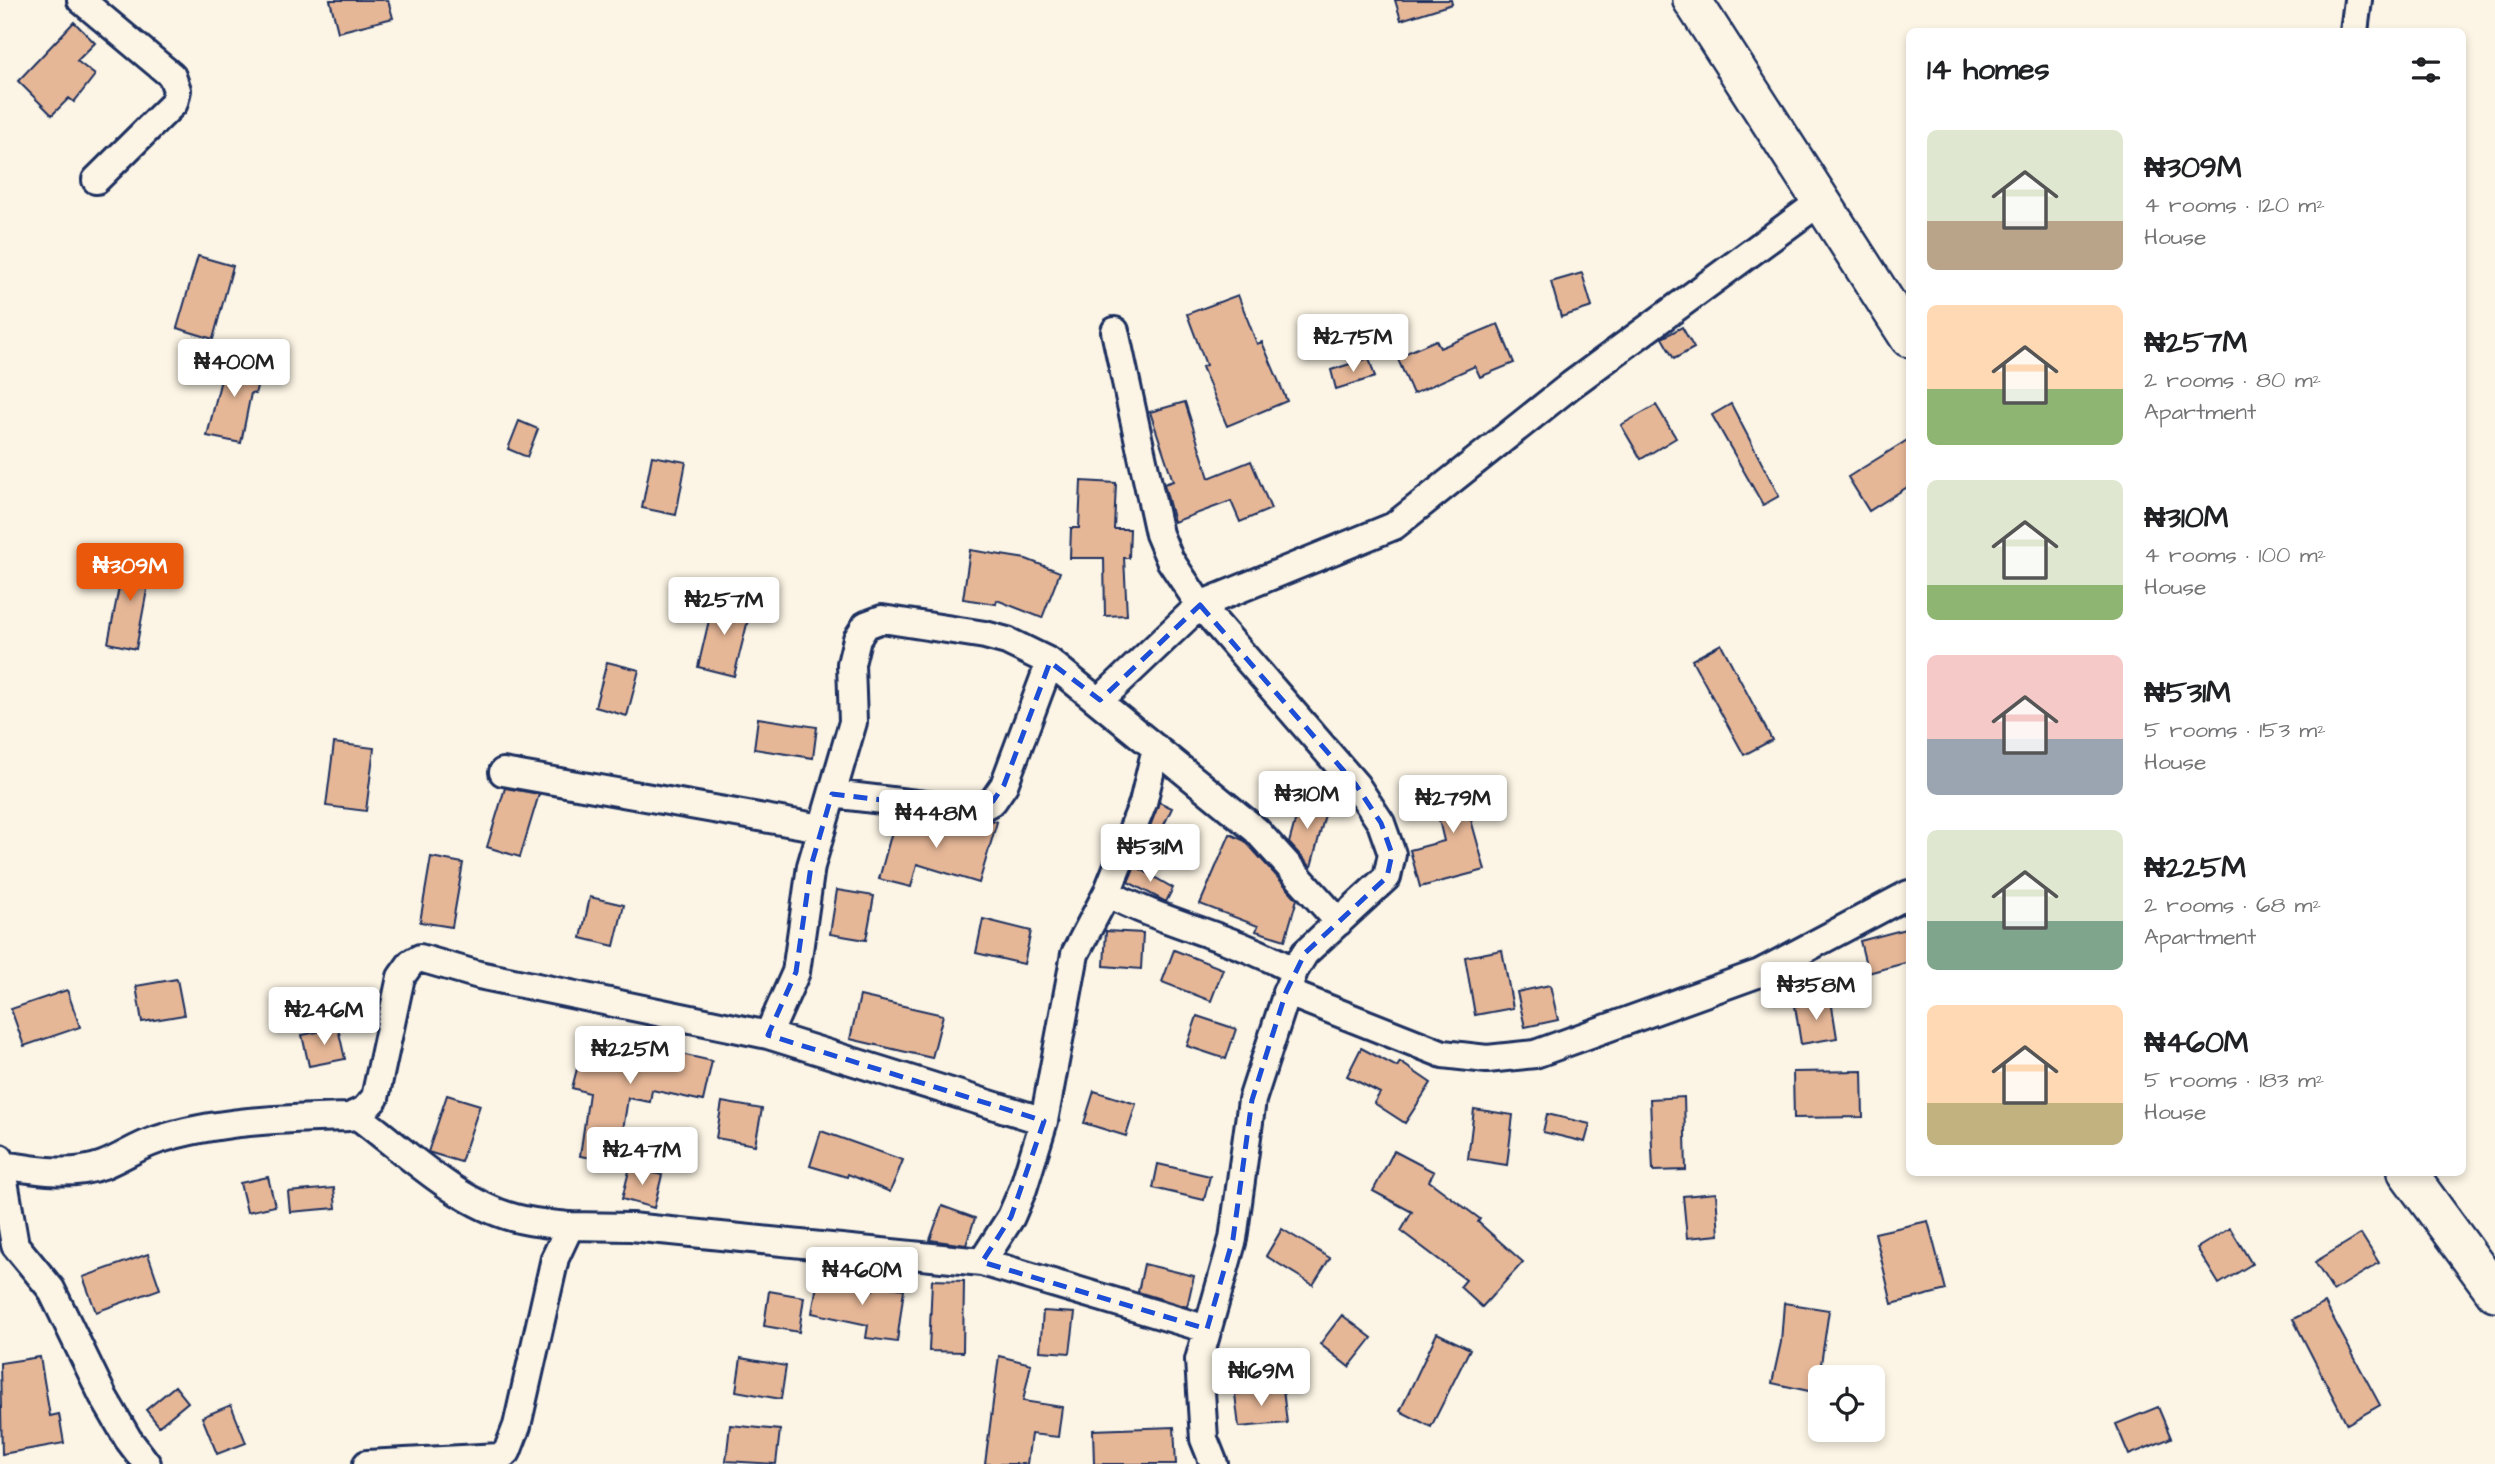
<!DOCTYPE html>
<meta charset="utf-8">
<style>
:root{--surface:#fff;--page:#f6f6f6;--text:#202124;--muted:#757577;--accent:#ea580c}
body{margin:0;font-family:"Architects Daughter",sans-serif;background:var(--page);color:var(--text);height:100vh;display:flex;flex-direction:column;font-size:26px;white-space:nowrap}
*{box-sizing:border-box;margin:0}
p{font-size:23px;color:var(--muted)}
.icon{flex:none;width:38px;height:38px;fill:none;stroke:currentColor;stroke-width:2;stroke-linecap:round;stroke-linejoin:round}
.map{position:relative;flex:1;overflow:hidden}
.side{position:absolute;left:1906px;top:28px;width:560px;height:1148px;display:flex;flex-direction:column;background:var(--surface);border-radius:10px;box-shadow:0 4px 10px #0003}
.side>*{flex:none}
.buttons{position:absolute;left:1808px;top:1365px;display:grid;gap:14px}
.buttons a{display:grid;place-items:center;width:77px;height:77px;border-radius:10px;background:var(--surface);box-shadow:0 4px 10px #0003;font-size:35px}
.price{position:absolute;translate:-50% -60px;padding:0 16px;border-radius:7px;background:#fff;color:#222;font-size:23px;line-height:46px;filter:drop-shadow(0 2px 4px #0008)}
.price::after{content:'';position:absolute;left:50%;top:42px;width:21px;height:16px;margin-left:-10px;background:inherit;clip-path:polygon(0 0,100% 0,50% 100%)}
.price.on{background:var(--accent);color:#fff}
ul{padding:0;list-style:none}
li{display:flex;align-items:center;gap:21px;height:175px;padding:0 21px}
li span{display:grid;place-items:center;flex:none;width:196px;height:140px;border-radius:10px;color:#555}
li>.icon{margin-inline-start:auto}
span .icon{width:84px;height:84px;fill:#fffc;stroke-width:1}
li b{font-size:30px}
h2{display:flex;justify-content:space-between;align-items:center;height:84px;padding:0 21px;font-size:30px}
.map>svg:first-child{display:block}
.building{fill:#e6b797;stroke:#1b2f5e;stroke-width:2}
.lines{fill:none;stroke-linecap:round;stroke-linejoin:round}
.street-casing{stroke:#1b2f5e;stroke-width:32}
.secondary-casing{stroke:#1b2f5e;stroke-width:42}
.street{stroke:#fcf5e5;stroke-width:26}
.secondary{stroke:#fcf5e5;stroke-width:37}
.marked{fill:none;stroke:#1d4ed8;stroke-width:5;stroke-dasharray:14 9;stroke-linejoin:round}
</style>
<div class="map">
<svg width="2495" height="1464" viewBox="0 0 2495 1464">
<rect width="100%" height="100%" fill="#fcf5e5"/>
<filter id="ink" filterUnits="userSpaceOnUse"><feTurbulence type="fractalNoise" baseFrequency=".0143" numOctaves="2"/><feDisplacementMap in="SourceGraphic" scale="14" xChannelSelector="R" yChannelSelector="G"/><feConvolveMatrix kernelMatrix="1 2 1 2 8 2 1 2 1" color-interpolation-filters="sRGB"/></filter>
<g filter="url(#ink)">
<path class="building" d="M330 0H388L393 18 338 32Z
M1395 0H1451L1452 4 1401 20Z
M74 22 95 43 77 61 95 75 74 102 69 98 52 115 18 81Z
M198 256 233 266 213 339 177 328Z
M1582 273 1592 307 1561 317 1551 282Z
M1238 295 1257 344 1262 342 1287 401 1227 426 1202 367 1206 365 1187 314Z
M1498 324 1514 363 1480 377 1475 366 1413 394 1397 357 1436 340 1440 348Z
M1682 327 1694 348 1674 359 1662 338Z
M227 355 263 364 255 394 251 393 241 443 207 436Z
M1369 358 1375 377 1336 389 1331 370Z
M1185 402 1209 478 1251 461 1271 509 1240 522 1231 501 1174 522 1164 484 1173 481 1150 412Z
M1731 404 1779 496 1763 505 1712 415Z
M1656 405 1676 438 1641 459 1621 425Z
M519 421 538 429 527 457 508 449Z
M1909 439V486L1869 511 1848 477Z
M652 456 686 462 676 515 642 508Z
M1081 481 1116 483 1114 529H1130L1129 558H1124L1127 615 1105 616 1104 558H1070L1071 528H1079Z
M970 550 1026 559 1060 572 1042 618 997 600 996 604 963 599Z
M125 557 152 563 136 649 108 643Z
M714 599 751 608 734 676 698 667Z
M1721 644 1772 740 1744 755 1692 660Z
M607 662 639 670 627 716 595 707Z
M758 718 817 727 813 758 754 749Z
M334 743 374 748 366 811 326 806Z
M1481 778 1490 811 1470 816 1485 870 1420 887 1410 850 1444 841 1432 790Z
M505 788 539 794 520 857 487 847Z
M1159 802 1172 808 1145 865 1137 861Z
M1300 803 1326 811 1311 867 1289 843Z
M896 817 958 828 959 825 974 827 991 820 997 822 979 883 917 864 911 887 879 879Z
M1230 834 1245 841 1297 899 1285 940 1256 931 1258 926 1200 904Z
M431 857 463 863 452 927 420 922Z
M1135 866 1173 888 1166 902 1128 882Z
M837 890 874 896 866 940 830 934Z
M590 897 624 905 614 946 581 938Z
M983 919 1031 931 1024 964 976 953Z
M1909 928V962L1868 973 1860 941Z
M1106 931 1143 933 1141 969 1104 966Z
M1174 950 1223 969 1211 1001 1162 982Z
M1502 950 1513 1008 1475 1015 1465 957Z
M177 979 184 1015 142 1022 136 986Z
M1550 985 1558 1020 1525 1027 1517 992Z
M67 990 80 1027 24 1046 11 1009Z
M860 996 943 1015 932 1058 850 1039Z
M1831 1000 1837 1038 1801 1044 1795 1006Z
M1197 1016 1236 1029 1226 1059 1187 1046Z
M338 1028 345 1059 309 1066 302 1035Z
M627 1034 660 1040 659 1049 712 1061 703 1101 652 1090 650 1102 628 1098 618 1162 580 1156 589 1093 572 1088 585 1038 625 1049Z
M1361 1048 1397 1067 1400 1062 1431 1083 1405 1123 1374 1103 1380 1093 1347 1076Z
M1862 1071 1863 1117 1794 1118 1793 1072Z
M1094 1091 1136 1104 1126 1136 1084 1123Z
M447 1095 480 1105 461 1162 428 1152Z
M1684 1097 1686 1170 1653 1171 1650 1099Z
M722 1102 762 1109 755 1145 716 1138Z
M1474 1109 1513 1115 1507 1165 1468 1159Z
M1547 1114 1590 1124 1585 1142 1543 1132Z
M821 1131 903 1160 890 1192 848 1174 847 1177 810 1166Z
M1394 1151 1434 1172 1429 1181 1480 1219 1478 1222 1523 1262 1482 1307 1460 1287 1466 1280 1401 1231 1412 1212 1373 1191Z
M1158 1164 1210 1176 1204 1200 1153 1188Z
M630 1167 662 1175 654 1208 622 1199Z
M268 1177 275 1206 247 1212 240 1183Z
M334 1188 336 1208 290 1212 288 1192Z
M1716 1193 1719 1235 1687 1238 1683 1196Z
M942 1206 975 1218 966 1245 930 1240Z
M1928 1221 1946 1290 1892 1304 1875 1233Z
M2230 1228 2252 1264 2219 1284 2197 1248Z
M1282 1229 1330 1258 1313 1285 1266 1256Z
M2361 1234 2379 1263 2333 1291 2315 1262Z
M148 1254 160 1289 96 1312 83 1277Z
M1144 1264 1194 1276 1187 1307 1138 1292Z
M818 1279 873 1290 874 1285 904 1289 897 1342 866 1338 868 1325 812 1313Z
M932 1280 964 1281 963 1352 929 1351Z
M769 1291 804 1297 799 1332 764 1326Z
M1784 1303 1829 1310 1821 1364 1824 1365 1818 1393 1772 1383 1781 1342Z
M2325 1303 2380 1405 2347 1424 2293 1319Z
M1043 1311 1075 1313 1070 1353 1040 1351Z
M1342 1315 1372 1338 1349 1367 1320 1344Z
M1437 1333 1470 1349 1431 1427 1400 1411Z
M999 1356 1031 1364 1023 1401 1062 1407 1058 1437 1031 1434 1027 1464H985Z
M40 1357 50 1416 59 1414 64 1443 2 1454 0 1363Z
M741 1358 786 1366 781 1399 736 1391Z
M175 1386 188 1402 159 1426 146 1410Z
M1283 1389 1287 1423 1239 1427 1235 1394Z
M231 1405 246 1443 217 1454 202 1417Z
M2158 1407 2171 1438 2129 1455 2116 1424Z
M730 1425 780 1430 776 1464 726 1461Z
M1174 1427 1176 1464H1094L1093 1430Z"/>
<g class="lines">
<defs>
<path id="street" d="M81 0 172 76 177 90 174 103 96 180
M2354 32 2358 0
M1115 331 1159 534 1170 560 1200 605 1356 785 1381 823 1392 854 1387 877 1305 953 1294 971 1252 1100 1233 1239 1199 1360 1204 1439 1214 1464
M1100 700 1200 605 1394 526 1571 385 1821 201
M503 772 821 828
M832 794 975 811 993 801 1004 785 1050 662
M1107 893C1167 925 1235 937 1294 971
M1286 992 1443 1054 1487 1059 1535 1054 1760 973 1909 894
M768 1035 796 972 811 866 853 722 851 664 857 639 866 625 882 619 985 635 1007 641 1050 662 1256 830 1339 922
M355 1114C404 1150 455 1202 515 1218 533 1223 552 1224 570 1226
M0 1158 15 1245 51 1289 103 1396 128 1439 147 1464
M2 1165C35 1170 71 1177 103 1165 121 1158 138 1146 157 1140 218 1120 285 1119 349 1117L364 1110 375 1098 401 977 411 963 420 958 479 975 768 1035 1044 1121
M982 1262 1011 1217 1023 1189 1044 1121 1075 954 1107 893 1143 803 1156 748
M367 1464 500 1457 507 1452 517 1426 555 1258 570 1226 631 1227 982 1262 1207 1329"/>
<path id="secondary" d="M1692 0 1909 338
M2407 1172 2495 1292"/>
</defs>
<use href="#street" class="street-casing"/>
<use href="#secondary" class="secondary-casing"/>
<use href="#street" class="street"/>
<use href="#secondary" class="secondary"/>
</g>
</g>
<path class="marked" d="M1200 605 1356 785 1381 823 1392 854 1387 877 1305 953 1286 992 1252 1100 1233 1239 1207 1329 982 1262 1011 1217 1044 1121 768 1035 796 972 811 866 832 794 975 811 993 801 1004 785 1050 662 1100 700Z"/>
</svg>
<div class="buttons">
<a><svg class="icon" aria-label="locate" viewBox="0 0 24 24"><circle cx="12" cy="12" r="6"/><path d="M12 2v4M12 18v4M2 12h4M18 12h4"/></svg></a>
</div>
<b class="price" style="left:1353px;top:374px">₦275M</b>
<b class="price" style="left:234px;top:399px">₦400M</b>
<b class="price on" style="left:130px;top:603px">₦309M</b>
<b class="price" style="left:724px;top:637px">₦257M</b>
<b class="price" style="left:1307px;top:831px">₦310M</b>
<b class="price" style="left:1453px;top:835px">₦279M</b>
<b class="price" style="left:936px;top:850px">₦448M</b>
<b class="price" style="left:1150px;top:884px">₦531M</b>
<b class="price" style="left:1816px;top:1022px">₦358M</b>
<b class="price" style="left:324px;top:1047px">₦246M</b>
<b class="price" style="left:630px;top:1086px">₦225M</b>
<b class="price" style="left:642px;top:1187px">₦247M</b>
<b class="price" style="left:862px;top:1307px">₦460M</b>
<b class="price" style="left:1261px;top:1408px">₦169M</b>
<section class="side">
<h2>14 homes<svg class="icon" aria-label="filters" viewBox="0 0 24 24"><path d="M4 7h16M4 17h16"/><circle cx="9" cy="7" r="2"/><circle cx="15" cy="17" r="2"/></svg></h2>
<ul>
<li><span style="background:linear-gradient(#dfe7d0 65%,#b9a48a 0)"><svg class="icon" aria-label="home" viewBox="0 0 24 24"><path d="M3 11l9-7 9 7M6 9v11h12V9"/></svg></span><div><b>₦309M</b><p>4 rooms · 120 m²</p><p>House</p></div></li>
<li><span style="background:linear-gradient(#ffd9b3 60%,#8fb573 0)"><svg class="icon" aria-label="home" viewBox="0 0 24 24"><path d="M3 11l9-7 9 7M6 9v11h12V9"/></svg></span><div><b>₦257M</b><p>2 rooms · 80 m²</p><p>Apartment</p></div></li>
<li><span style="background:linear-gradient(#dfe7d0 75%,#8fb573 0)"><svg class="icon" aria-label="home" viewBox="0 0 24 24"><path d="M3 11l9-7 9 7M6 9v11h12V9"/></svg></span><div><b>₦310M</b><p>4 rooms · 100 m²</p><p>House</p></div></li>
<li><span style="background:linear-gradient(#f6c9c9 60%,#9aa5b1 0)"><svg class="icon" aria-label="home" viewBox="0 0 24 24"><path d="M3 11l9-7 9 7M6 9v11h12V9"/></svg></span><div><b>₦531M</b><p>5 rooms · 153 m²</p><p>House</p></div></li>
<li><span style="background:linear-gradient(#dfe7d0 65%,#7fa58c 0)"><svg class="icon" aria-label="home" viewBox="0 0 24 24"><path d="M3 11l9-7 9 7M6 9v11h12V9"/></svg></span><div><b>₦225M</b><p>2 rooms · 68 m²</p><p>Apartment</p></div></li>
<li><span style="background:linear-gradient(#ffd9b3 70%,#c2b280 0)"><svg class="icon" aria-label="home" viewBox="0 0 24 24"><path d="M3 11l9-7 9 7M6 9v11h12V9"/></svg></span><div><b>₦460M</b><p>5 rooms · 183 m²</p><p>House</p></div></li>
</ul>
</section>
</div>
